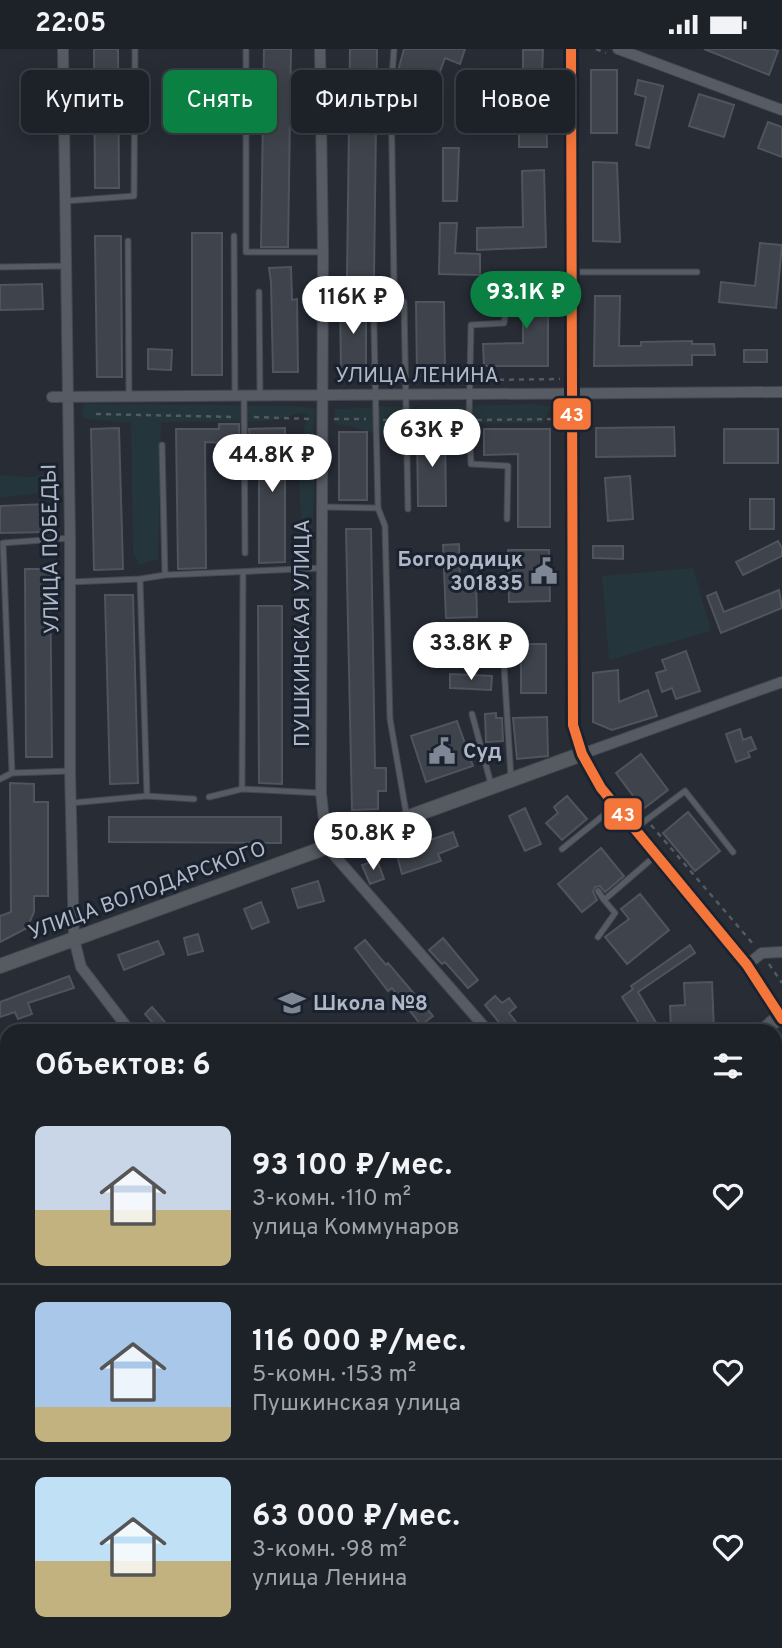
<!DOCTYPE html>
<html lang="ru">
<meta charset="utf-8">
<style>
:root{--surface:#1d2128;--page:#252930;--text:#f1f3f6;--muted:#a0a3a8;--line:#3b3e45;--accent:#0b8043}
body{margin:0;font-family:Overpass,sans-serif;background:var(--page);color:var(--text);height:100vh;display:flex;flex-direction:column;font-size:26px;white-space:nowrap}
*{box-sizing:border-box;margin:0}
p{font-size:23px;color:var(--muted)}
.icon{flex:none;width:38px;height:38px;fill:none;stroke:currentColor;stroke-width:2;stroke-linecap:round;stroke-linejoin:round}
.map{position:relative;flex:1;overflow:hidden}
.details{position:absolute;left:0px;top:975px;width:782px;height:625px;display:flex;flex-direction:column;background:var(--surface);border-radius:21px 21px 0 0;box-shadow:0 4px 18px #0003,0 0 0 2px var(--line)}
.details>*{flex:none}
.banner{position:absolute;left:21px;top:21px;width:740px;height:63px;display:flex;gap:14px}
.price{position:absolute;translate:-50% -60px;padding:0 16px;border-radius:24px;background:#fff;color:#222;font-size:23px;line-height:46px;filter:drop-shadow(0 2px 4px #0008)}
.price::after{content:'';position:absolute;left:50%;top:42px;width:21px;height:16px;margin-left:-10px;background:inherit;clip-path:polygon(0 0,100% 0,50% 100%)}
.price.on{background:var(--accent);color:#fff}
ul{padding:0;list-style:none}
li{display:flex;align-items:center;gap:21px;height:175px;padding:0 35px}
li+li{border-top:2px solid var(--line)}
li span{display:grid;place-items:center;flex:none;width:196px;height:140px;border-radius:10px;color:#555}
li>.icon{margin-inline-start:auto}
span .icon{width:84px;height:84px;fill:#fffc;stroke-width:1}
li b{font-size:30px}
h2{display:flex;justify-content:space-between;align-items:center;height:84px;padding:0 35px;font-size:30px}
.tag{padding:0 24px;border-radius:10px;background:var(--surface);box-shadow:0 4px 18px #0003,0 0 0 2px var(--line);font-size:24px;line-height:63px}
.tag.on{background:var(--accent);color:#fff}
.status{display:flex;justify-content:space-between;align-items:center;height:49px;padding:0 35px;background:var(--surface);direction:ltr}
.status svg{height:19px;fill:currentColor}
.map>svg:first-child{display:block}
.green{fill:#24363b}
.building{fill:#3f434b;stroke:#4f545d;stroke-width:2}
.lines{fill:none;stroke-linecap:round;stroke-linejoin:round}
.lane-casing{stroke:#43474e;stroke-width:7}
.street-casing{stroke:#43474e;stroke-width:12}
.secondary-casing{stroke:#43474e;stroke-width:16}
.path{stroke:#545a61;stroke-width:2.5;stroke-dasharray:5 5;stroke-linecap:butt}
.lane{stroke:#575b63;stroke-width:5}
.street{stroke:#575b63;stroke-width:10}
.secondary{stroke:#565a61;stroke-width:14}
.bus-1-casing{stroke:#1a222f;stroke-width:16}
.bus-1{stroke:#f5763a;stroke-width:10}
.labels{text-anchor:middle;stroke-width:6;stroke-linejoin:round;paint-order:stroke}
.street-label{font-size:21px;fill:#b0b8c7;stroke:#1a222f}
.poi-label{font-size:21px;font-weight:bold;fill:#b0b8c7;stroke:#1a222f;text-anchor:start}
.line-badge{stroke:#1a222f;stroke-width:2.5}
.badge-label{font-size:19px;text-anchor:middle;font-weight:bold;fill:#fff}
</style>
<div class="status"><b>22:05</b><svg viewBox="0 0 49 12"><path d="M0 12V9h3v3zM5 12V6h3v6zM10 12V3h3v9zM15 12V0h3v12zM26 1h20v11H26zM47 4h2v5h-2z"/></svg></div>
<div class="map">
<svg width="782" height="1599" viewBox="0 0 782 1599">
<rect width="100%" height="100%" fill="#272c35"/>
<path class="green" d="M85 355 296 357 316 360 313 377 315 399 312 501 298 507 295 496 301 469 299 431 303 382 308 366 300 364 271 372 161 373 158 510 139 516 133 502 131 374 86 370 82 366Z
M535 355 550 358 543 374 427 375 418 358Z
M414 357 412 378 404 393C380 388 360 377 335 375L334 360Z
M50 424V432L37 444 0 449V426L28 428Z
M693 519 711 582 609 611 602 527Z"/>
<path class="building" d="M94 0H118L119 139H95Z
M264 0H291L288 198H261Z
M350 0H377L374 228H347Z
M404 0H465L460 15 445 9 435 36 398 22Z
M704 0H772L778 2 769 26Z
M523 1H543L542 25H523Z
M591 21H617V84H591Z
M638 31 663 37 649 99 636 96 646 48 635 45Z
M699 45 734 56 724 88 689 77Z
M519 54H546L547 98H519Z
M768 73 782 78V108L758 99Z
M443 99H459L457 152H443Z
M593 113 617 114 620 193 593 192Z
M544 121 546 198 477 201V179L523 178 522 122Z
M440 174H457L455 204 480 205V226L439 225Z
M192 184H222V326H192Z
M95 187H121L122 328H97Z
M760 194 782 196 776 259 719 253 721 233 755 237Z
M291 218 292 251 297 250 298 323H273L271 233 269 219Z
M523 227H548V317H484L483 295 523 294Z
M42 235 43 260 0 261V236Z
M595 247H620L619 297H641V293L692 292V295H714L715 306H692V316L594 317Z
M340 250H366V324H341Z
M416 253H444L445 326 417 327Z
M148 300 172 301 171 321 148 320Z
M744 301H767V313H744Z
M219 375H239V389L225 388V394L205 393 206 519 178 520 176 380H219Z
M674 378 675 407 596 408V379Z
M119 379 123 520 94 521 91 380Z
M285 379V513L259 514V390L250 389 249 380Z
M484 380H550V478H518V405L484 406Z
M724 380H778V414H724Z
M339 383H367V451H339Z
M417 383H445L446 457H418Z
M630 427 633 470 608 472 605 429Z
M750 450H774V480H750Z
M46 455 47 483 0 484V457Z
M346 480H371L375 719H386V742H378V760L352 761Z
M778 492 782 499V507L743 526 736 513Z
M459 495 460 531 476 530 477 568 446 569 443 496Z
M593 497H623V510L593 509Z
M508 501H549L550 552 509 553Z
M25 520H50L52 708H26Z
M779 541 782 559 721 584 707 547 716 543 724 563Z
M105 546H133L138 734 110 735Z
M258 557H282V735L259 734Z
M489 588 490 602 450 606 449 592Z
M521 595H546V644H521Z
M686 602 700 642 676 650 672 639 662 643 656 624 666 621 662 611Z
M618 621 619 653 648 641 657 667 612 681 593 673V624Z
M450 625 492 627 491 641 450 639Z
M496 664V669H502L503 692 486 693 485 665Z
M547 668 548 707 517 710 513 669Z
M457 672 473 717 426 733 411 687Z
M740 680 743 691 751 688 756 700 748 703 750 708 736 713 726 685Z
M641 705 668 741 643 760 616 724Z
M10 734 34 735V753H48V847H34V863L27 879 0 893V867L11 863Z
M567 747 587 770 562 791 546 774 558 764 554 758Z
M525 759 541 795 525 802 509 767Z
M688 763 720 802 695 822 663 784Z
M109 768H281V794L109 793Z
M453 783 458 797 438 805 441 812 402 825 396 803Z
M601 799 624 827 605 843 600 837 595 838 593 843 597 851 582 863 558 835Z
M377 811 384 830 370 835 362 816Z
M318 832 324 852 298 859 292 840Z
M640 845 669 881 627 915 605 888 629 870 621 860Z
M261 853 269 873 252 880 244 860Z
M198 885 203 902 188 906 184 889Z
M443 889 478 931 468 939 445 913 442 915 429 901Z
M365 891 386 916 388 914 433 967 421 976 392 939 388 942 355 899Z
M158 892 164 905 124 921 118 906Z
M690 896 695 904 638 943 661 982H644L622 948 633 940 631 937Z
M69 927 74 939 28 954 32 965 18 970 15 963 0 968V953Z
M712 933 714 982H671L670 957 685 956 684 934Z
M495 947 502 954 509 949 516 958 509 964 523 982H506L485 956Z
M152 958 165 973 157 979 145 965Z"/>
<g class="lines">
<defs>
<path id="lane" d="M246 0V203H323
M65 152 134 147 135 0
M234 187 235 347
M128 192 129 347
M0 218 65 217
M574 223H697
M497 230 509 243 504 274 471 276 469 371 471 415 508 417 507 470
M323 233 394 234 391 41 394 0
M373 234 378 459
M259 243 260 347
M404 253 408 460
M244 347 245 504
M162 396 165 526
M323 458 378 459 385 477 390 670 407 769
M3 494 12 724
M3 494 70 489
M140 530 147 747
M70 533 140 530 165 526 322 519
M504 617 511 729
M472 665 491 735
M0 730 12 724 70 722
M242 740 243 524
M209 748 242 740 320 744
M71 754 147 747 194 750
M637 778 685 742 733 803
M562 800 615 757
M598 842 604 851 654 808
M598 888 615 864 604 851"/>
<path id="street" d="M63 0 70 489V722L74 890 81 918 130 982
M320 0 323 203 321 744 327 798 488 982
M618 0 782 61
M52 348 782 343
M582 705 782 633
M747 916 762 904 782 903
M0 1037 7 1046
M0 1263 7 1272
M775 1301H782
M775 1471H782"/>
<path id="secondary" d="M571 0 573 676 582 705 601 739 747 916 782 970
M0 917 582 705
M763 982 780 967
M0 1596 7 1591"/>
</defs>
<use href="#lane" class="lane-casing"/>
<use href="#street" class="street-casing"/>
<use href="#secondary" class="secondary-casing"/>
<path class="path" d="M596 0 606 4
M479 331 560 330
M96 365 236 368
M254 368 310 370
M334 370H366
M383 371H397
M477 371 558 370
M414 372 460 371
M651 776 754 896
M769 915 782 934"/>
<use href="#lane" class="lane"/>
<use href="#street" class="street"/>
<use href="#secondary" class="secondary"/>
<defs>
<path id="bus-1" d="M571 0 573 676 582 705 601 739 747 916 782 970"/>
</defs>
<use href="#bus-1" class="bus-1-casing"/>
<use href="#bus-1" class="bus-1"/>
</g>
<defs>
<symbol id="civic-bare" viewBox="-9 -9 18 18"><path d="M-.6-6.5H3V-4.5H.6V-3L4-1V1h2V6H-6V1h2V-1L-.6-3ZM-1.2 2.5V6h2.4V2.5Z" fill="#808794" stroke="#1a222f" stroke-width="2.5" paint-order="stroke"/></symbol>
<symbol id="school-bare" viewBox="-9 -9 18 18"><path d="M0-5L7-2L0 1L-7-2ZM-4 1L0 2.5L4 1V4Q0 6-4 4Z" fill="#808794" stroke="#1a222f" stroke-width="2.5" paint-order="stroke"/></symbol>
</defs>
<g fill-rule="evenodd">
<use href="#civic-bare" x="525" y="503" width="38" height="38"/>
<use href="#civic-bare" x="423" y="683" width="38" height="38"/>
<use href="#school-bare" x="273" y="935" width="38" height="38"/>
</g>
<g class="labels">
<g class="street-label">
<text x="417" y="333">УЛИЦА ЛЕНИНА</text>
<text transform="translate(50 500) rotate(-91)" y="7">УЛИЦА ПОБЕДЫ</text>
<text transform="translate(302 584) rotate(-90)" y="7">ПУШКИНСКАЯ УЛИЦА</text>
<text transform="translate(147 841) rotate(-20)" y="7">УЛИЦА ВОЛОДАРСКОГО</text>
</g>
<g class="poi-label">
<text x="523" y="517" text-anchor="end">Богородицк<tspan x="523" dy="24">301835</tspan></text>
<text x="463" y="709">Суд</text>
<text x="313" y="961">Школа №8</text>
</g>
</g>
<g class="line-badge">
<rect x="552" y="348" width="40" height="34" rx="7" fill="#f5763a"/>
<rect x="603" y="748" width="40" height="34" rx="7" fill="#f5763a"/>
</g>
<g class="badge-label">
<text x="572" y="372">43</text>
<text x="623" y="772">43</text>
</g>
</svg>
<b class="price on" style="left:526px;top:282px">93.1K ₽</b>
<b class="price" style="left:353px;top:287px">116K ₽</b>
<b class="price" style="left:432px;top:420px">63K ₽</b>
<b class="price" style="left:272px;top:445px">44.8K ₽</b>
<b class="price" style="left:471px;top:633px">33.8K ₽</b>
<b class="price" style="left:373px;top:823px">50.8K ₽</b>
<div class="banner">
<a class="tag">Купить</a>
<a class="tag on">Снять</a>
<a class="tag">Фильтры</a>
<a class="tag">Новое</a>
</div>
<section class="details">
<h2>Объектов: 6<svg class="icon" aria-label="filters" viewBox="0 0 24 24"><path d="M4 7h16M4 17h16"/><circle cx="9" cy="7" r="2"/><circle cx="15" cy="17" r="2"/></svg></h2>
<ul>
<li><span style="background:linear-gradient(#c9d6e8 60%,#c2b280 0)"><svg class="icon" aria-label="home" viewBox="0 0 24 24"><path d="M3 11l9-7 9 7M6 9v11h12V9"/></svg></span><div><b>93 100 ₽/мес.</b><p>3-комн. · 110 m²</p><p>улица Коммунаров</p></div><svg class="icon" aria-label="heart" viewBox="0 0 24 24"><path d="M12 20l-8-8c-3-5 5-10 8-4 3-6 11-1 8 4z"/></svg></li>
<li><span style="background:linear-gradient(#a9c7e8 75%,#c2b280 0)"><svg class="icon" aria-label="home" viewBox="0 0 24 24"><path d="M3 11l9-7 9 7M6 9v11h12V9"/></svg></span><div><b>116 000 ₽/мес.</b><p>5-комн. · 153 m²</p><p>Пушкинская улица</p></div><svg class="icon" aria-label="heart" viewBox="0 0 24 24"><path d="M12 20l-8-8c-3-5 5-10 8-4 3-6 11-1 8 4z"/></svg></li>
<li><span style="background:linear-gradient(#bfe0f5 60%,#c2b280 0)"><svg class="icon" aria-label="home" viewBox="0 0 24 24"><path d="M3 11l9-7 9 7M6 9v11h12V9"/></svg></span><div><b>63 000 ₽/мес.</b><p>3-комн. · 98 m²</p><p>улица Ленина</p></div><svg class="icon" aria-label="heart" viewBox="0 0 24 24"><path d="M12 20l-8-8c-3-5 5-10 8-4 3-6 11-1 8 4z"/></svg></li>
</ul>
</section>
</div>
